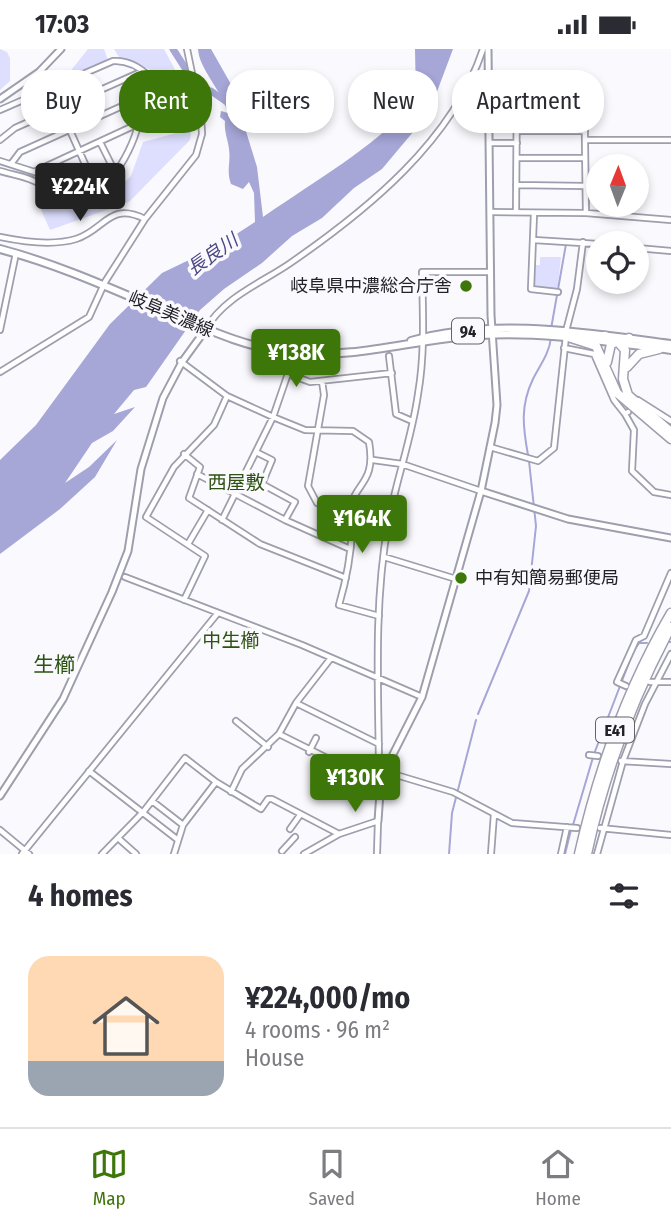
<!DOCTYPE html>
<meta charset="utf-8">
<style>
:root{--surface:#fff;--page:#f7f7f7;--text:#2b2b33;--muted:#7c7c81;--line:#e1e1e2;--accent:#3e7709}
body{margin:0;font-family:"Fira Sans Condensed","Noto Sans JP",sans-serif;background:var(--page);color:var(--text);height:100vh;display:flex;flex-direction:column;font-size:26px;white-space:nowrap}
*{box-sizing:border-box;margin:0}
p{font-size:23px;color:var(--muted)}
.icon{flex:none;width:38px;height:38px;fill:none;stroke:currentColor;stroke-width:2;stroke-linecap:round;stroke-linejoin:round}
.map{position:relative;height:805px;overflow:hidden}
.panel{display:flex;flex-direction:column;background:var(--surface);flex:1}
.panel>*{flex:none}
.hud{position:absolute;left:21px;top:21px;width:630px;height:63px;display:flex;gap:14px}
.needle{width:46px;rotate:1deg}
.fabs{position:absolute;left:586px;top:105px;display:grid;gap:14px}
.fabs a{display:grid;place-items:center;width:63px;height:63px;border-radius:50%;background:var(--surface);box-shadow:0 4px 10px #0003;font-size:35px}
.price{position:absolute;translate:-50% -60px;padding:0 16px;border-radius:7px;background:var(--accent);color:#fff;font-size:23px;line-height:46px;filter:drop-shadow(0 2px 4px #0008)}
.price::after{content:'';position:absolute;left:50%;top:42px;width:21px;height:16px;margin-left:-10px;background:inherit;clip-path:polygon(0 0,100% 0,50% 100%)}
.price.current{background:#222;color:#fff}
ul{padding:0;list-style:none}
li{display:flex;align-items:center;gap:21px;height:175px;padding:0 28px}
li span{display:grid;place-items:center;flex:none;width:196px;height:140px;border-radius:21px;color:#555}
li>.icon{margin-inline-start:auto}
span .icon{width:84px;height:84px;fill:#fffc;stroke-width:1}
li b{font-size:30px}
h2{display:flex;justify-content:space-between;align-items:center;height:84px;padding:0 28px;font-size:30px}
.tag{padding:0 24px;border-radius:28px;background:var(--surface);box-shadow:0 4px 10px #0003;font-size:24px;line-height:63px}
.tag.current{background:var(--accent);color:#fff}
.status{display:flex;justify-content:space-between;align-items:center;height:49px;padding:0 35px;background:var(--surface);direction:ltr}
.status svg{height:19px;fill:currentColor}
.dock{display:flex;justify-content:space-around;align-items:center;height:98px;border-top:2px solid var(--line);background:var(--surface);font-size:19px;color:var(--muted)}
.dock a{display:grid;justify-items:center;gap:4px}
.dock .current{color:var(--accent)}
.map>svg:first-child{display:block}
.green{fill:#dedffe}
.water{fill:#a6a6d7}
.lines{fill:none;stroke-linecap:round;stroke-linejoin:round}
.stream{stroke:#a6a6d7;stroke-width:2}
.river{stroke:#a6a6d7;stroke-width:7}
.street-casing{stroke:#9e9eae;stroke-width:8}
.secondary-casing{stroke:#9e9eae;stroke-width:9}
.primary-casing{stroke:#9e9eae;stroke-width:10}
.highway-casing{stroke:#9e9eae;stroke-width:11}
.street{stroke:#fff;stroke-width:4.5}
.secondary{stroke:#fff;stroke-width:5}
.primary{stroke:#fff;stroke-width:6}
.highway{stroke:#fff;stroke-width:8}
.poi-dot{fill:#3e7709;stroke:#fafafe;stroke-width:2.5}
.labels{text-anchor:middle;stroke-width:7;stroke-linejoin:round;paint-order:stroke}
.shield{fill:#fafafe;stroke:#636368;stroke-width:2}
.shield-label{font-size:16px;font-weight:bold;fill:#222228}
.poi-label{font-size:18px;fill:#222228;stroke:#fafafe;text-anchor:end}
.street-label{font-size:18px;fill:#222228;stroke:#fafafe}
.water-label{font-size:19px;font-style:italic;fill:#4b4684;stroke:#fafafe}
.neighbourhood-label{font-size:19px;fill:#2d5212;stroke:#fafafe}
.quarter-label{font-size:21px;fill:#2d5212;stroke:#fafafe}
</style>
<div class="status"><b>17:03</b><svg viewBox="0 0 49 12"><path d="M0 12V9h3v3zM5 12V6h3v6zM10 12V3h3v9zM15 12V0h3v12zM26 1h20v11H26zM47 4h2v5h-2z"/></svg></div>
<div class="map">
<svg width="671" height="805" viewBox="0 0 671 805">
<rect width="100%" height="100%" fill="#fafafe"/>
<path class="green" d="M0 0 7 3 10 9V32L0 41Z
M88 0H104L108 11 64 30Z
M114 0H164L194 56 190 91 129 153 50 181 38 154 71 161 106 150 131 127 143 93 176 84 182 62C162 31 157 17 120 10Z
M540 208H561L558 237 554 241 534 237 536 216H540Z"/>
<path class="water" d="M198 0H211L232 37 257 118 263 168C319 129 368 103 416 52L415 0H453L429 64 382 120 354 139 322 169 292 187 262 214 224 240 200 261 146 338 134 341 114 365 135 358 113 382 92 394 65 434 89 418 117 391 95 428 60 460 0 505V411L36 376 110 275 162 224 218 197 255 173 254 144 249 133 243 140 231 135C226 121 231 114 229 100 228 90 224 84 225 72L220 68 221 62 228 64C221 40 199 20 198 0Z"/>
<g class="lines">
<path class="stream" d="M551 280 566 195
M528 406C523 378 520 357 533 330 540 316 549 305 551 289
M669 593H671
M478 665 529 542 536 477 529 412
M573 776 594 705 633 603 639 594H647
M449 805 452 764 476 671
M565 805 571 781"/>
<path class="river" d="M173 0 201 44 211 42 231 56"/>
<defs>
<path id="street" d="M487 27 584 28 586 164
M51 39 98 144
M517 55H585
M0 61 113 12C139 10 165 38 168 61L36 122
M517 82H585
M0 91 15 79 143 22
M585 91H671
M100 93 116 125
M489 94H517
M517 109H585
M0 112 44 126 55 138 88 124
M11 115 20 103 160 40
M0 122C13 126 31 128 41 136 49 142 51 152 61 155 97 166 132 104 138 76
M516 136 585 137
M491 163 586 164 671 171
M516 163 517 27
M534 164 531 240 558 243
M0 188C24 193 53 197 76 190 105 181 109 152 145 170
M534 191 598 195
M637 199 671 202
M491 223H422C423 264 425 305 418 345 412 389 396 431 388 475 374 554 378 634 379 714L383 722 453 743 512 774 577 779
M206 280C223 249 261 234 289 215 366 162 453 92 483 0
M0 281 16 204
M566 282 577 240 583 193
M564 299 594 305 614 351 625 365 628 363
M389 307 396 365 412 372
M180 312 227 347 273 368 305 381 353 382 369 393C377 438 351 433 350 466 350 471 353 475 352 481 351 506 346 532 339 556L379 567
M0 323 89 268 105 233 145 170 196 106 202 85 201 68 187 0
M288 325 310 333 392 324
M322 332 324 346 308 437 317 454 349 469
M638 351 671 372
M625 365 634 381 632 422 654 443 671 446
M490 398 538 412 554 399 566 287
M256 403 272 411 262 435 295 453 285 471
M184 405 200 418 189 449 260 495 346 529
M373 411 402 415 481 442
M197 425 285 471 350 500
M222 471 273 368 295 304
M188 495 208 461
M384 508 456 530
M125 528 302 596 422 648
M184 551 205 507 146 468 174 418 214 376 227 347
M650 633H671
M626 637 617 633 636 591 644 587 671 524
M296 654 379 695
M236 672 268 698
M279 685 379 735
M309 703 316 689
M589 706 598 707
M621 712 671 715
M89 722 178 791
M231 743 242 720 279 685 296 654 331 609
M152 752 183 776
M600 779 671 786
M290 780 300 766
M0 781 29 805
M118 789 136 805
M282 802 295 788
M22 805 217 565
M102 805 144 762 185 709 216 733 261 760 268 750H272L339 785
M174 805 183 776 216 733
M304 805 339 785 378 772 377 805
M491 805 494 765
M561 805 567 778
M597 805 623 712 645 655 671 605"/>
<path id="secondary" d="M0 50 39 23 61 0
M481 442 568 470 671 489
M0 747 63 650 112 543 128 502 141 420 163 349 182 313 206 280
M378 772 381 729 422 648 481 442 495 374 497 356 491 266 488 0"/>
<path id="primary" d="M0 200C57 215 110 239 164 262 206 280 249 300 295 304 358 310 418 289 480 286 545 282 607 293 671 301
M411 292C495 268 586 284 671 295"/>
<path id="highway" d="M605 287 618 293 625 301 623 330 628 346 671 383
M568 288 596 297 617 344 671 390
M607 313 611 295 629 289
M627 318 639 305 659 300
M579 805C598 721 627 639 671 564
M587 805C604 726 633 649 671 578"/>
</defs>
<use href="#street" class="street-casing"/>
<use href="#secondary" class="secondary-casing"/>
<use href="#primary" class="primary-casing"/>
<use href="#highway" class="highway-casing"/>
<use href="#street" class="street"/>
<use href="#secondary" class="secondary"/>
<use href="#primary" class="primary"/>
<use href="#highway" class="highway"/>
</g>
<g class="poi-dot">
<circle cx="466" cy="237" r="7"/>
<circle cx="461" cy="529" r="7"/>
</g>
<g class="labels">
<g class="shield">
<rect x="452" y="269.5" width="32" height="25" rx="5"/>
<rect x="596" y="668.5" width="38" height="25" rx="5"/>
</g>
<g class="shield-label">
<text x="468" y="288">94</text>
<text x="615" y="687">E41</text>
</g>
<g class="poi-label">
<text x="452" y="243">岐阜県中濃総合庁舎</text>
<text x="475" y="535" text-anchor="start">中有知簡易郵便局</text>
</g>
<g class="street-label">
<text transform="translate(171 265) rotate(23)" y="6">岐阜美濃線</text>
</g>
<g class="water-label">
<text transform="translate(212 205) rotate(-35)" y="7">長良川</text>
</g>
<g class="neighbourhood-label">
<text x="236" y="440">西屋敷</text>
<text x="231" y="598">中生櫛</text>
</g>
<g class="quarter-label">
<text x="54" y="623">生櫛</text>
</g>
</g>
</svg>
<div class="fabs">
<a><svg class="needle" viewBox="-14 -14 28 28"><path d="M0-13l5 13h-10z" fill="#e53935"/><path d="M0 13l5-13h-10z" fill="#7c7c81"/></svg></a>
<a><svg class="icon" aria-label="locate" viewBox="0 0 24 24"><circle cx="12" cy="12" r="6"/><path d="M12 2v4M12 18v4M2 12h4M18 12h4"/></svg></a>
</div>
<b class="price current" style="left:80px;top:174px">¥224K</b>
<b class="price" style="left:296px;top:340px">¥138K</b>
<b class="price" style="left:362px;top:506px">¥164K</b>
<b class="price" style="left:355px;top:765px">¥130K</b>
<div class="hud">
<a class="tag">Buy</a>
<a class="tag current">Rent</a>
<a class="tag">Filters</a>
<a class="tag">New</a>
<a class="tag">Apartment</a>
</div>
</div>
<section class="panel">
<h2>4 homes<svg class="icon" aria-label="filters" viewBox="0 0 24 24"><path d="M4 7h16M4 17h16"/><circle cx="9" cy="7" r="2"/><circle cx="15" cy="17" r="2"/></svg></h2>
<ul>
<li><span style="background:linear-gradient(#ffd9b3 75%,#9aa5b1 0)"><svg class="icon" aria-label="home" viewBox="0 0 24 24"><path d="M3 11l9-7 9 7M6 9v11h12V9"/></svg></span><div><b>¥224,000/mo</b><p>4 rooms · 96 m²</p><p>House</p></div></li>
</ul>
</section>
<nav class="dock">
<a class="current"><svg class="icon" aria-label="map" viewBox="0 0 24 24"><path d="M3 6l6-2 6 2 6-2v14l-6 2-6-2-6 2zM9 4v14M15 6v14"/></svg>Map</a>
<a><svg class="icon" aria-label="saved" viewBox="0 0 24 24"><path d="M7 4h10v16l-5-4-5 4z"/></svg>Saved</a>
<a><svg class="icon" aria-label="home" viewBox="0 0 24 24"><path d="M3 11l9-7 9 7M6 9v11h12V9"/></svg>Home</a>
</nav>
